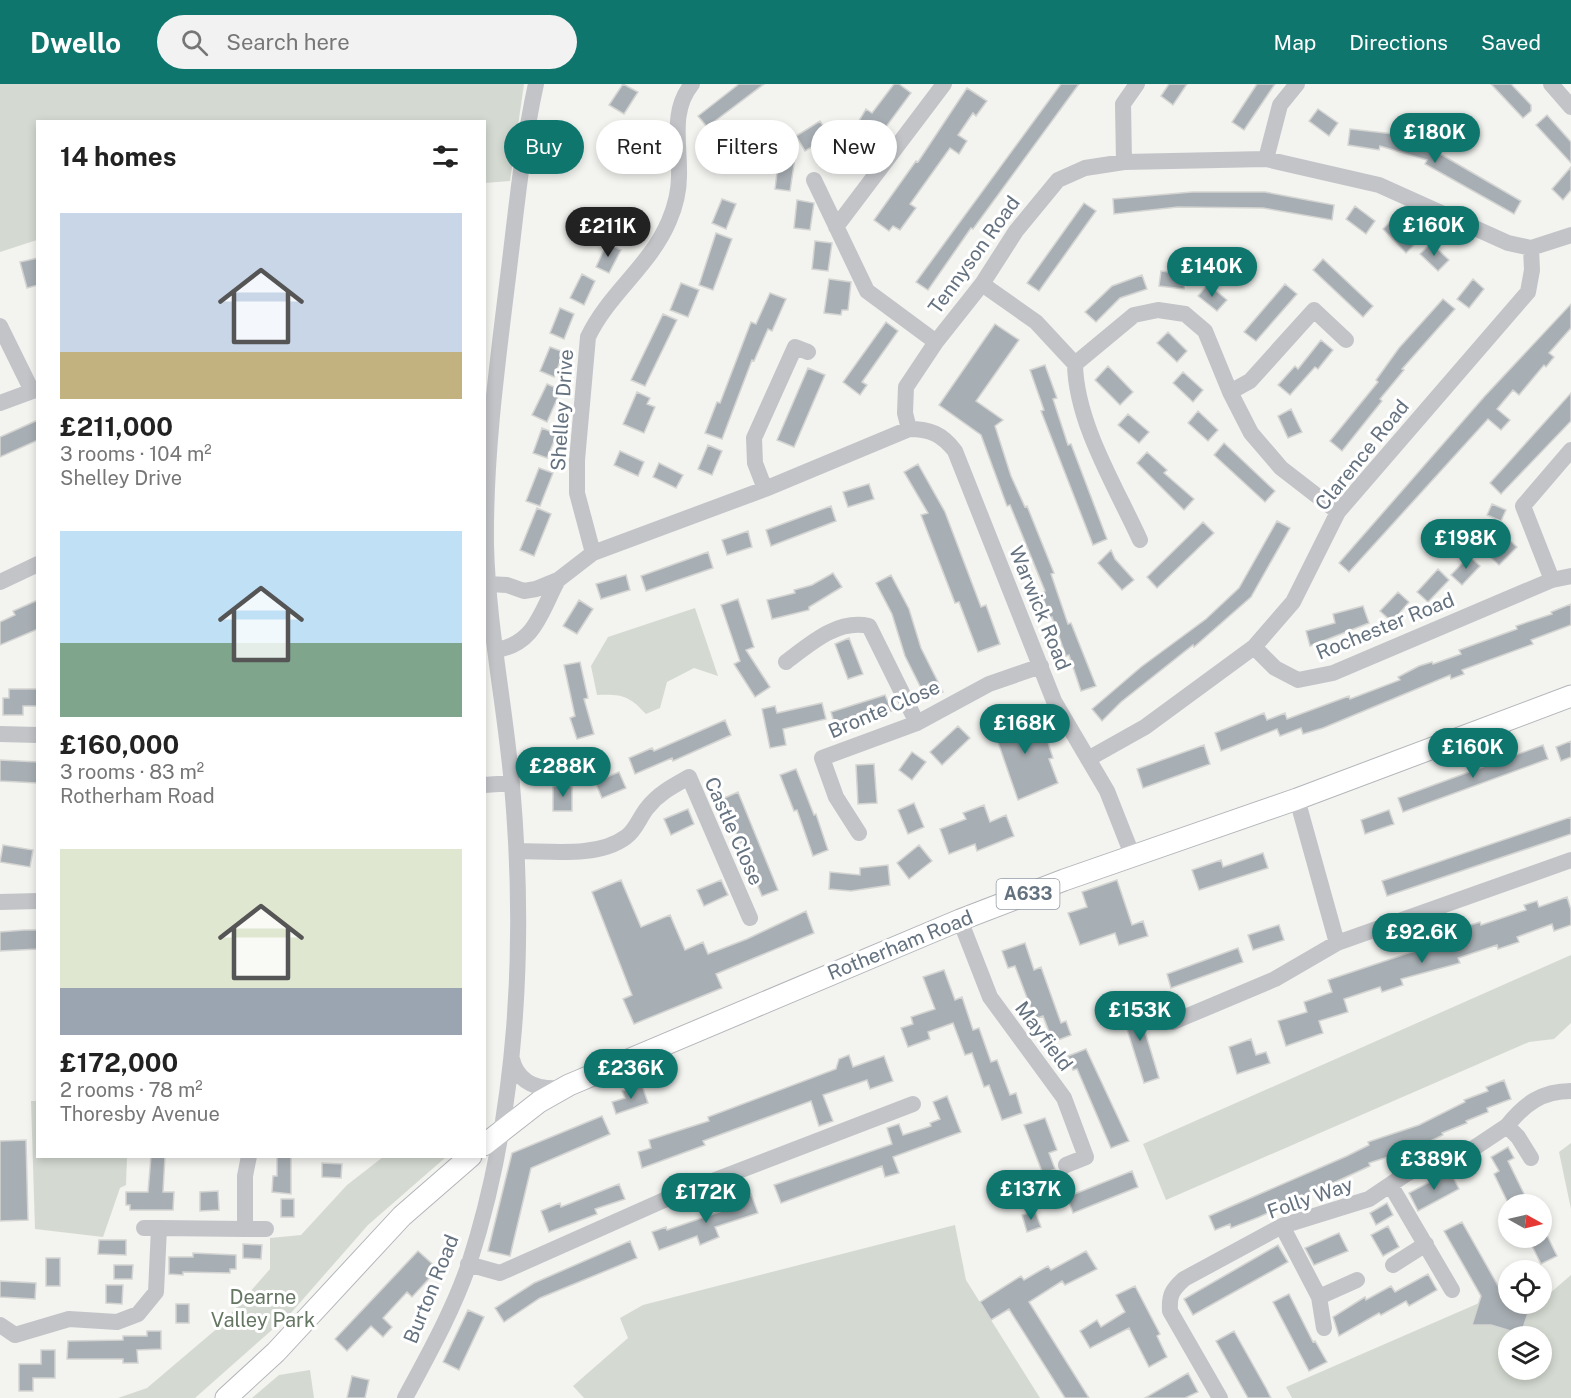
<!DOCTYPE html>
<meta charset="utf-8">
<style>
:root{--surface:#fff;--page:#f2f2f2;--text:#222;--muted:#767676;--accent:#0f766e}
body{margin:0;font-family:"Public Sans",sans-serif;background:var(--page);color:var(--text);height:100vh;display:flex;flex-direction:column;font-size:22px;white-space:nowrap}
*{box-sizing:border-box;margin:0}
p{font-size:20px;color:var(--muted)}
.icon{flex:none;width:33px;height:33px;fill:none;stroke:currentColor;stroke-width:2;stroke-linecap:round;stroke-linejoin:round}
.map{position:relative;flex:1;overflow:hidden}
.details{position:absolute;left:36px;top:36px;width:450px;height:1038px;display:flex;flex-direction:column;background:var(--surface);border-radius:0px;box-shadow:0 3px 9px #0003}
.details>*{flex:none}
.hud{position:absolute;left:504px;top:36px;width:570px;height:54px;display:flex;gap:12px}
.needle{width:39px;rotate:98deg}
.buttons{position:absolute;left:1498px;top:1110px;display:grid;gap:12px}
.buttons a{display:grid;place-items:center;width:54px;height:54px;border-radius:50%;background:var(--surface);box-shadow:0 3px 9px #0003;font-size:30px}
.price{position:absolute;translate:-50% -51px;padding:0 14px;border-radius:21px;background:var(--accent);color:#fff;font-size:20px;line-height:39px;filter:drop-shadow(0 2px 3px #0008)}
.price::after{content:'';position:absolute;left:50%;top:36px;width:18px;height:14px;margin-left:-9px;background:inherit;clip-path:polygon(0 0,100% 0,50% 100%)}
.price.selected{background:#222;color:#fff}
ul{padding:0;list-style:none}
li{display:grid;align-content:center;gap:12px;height:318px;padding:0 24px}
li span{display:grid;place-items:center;height:186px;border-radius:0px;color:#555}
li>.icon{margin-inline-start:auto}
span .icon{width:108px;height:108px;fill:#fffc;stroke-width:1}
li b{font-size:26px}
h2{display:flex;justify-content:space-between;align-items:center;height:72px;padding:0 24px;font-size:26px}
.chip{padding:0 21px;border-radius:27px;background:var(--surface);box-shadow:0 3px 9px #0003;font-size:21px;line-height:54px}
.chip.selected{background:var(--accent);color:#fff}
header{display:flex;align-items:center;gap:36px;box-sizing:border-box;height:84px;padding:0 30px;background:var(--accent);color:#fff}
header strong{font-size:28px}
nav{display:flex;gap:33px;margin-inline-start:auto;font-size:21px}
.search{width:420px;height:54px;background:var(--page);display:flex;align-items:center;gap:15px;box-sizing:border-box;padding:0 21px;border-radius:33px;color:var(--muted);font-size:22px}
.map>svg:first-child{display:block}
.green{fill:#d4dad1;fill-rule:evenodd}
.building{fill:#a8afb4;stroke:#d4d5d2;stroke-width:1.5}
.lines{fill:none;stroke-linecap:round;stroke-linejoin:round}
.major-casing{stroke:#b2b6b9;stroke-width:23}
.minor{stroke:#c2c4c8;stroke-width:16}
.major{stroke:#fff;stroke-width:21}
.labels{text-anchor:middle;stroke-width:6;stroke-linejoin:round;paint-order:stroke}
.shield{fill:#fff;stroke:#929ca5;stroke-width:1.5}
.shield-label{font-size:18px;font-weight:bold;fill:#64717f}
.street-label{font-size:20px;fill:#64717f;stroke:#fff}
.park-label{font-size:20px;fill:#657663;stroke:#fff}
</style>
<header>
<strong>Dwello</strong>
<div class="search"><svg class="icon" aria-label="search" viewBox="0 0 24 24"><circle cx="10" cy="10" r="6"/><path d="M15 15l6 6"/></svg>Search here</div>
<nav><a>Map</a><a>Directions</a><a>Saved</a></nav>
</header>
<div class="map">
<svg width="1571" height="1314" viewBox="0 0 1571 1314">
<rect width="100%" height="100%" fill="#f3f3f0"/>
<path class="green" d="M0 0H524L510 97 485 99 484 38H38L37 156 0 168Z
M695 524 718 592 694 584 667 598 660 624 646 630C629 612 623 610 597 611L591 582 608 553Z
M1571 871V939L1554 955 1529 958 1166 1116 1143 1060Z
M31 1017H37L38 1072 127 1073 126 1101 120 1104 103 1153 35 1145Z
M1571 1059V1125L1559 1068Z
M383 1073H446L368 1141 290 1230 195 1314H118L147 1304 220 1242 270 1185V1154L301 1151 347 1101Z
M955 1141 966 1196 1040 1314H584L573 1302 628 1254 620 1234 643 1221Z
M1571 1191V1314H1292L1286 1303 1509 1206V1220H1527L1532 1224 1542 1220V1216ZM1509 1252H1542V1286H1509Z
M310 1286 314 1314H252L279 1291Z"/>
<path class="building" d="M623 0 638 8 624 30 609 21Z
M739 0H764L707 43 698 32Z
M894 0H899L911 9 866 70 851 59 861 43 857 40 866 25 872 29Z
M1061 0H1079L973 145 971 144 928 206 916 198Z
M1169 0H1187L1173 21 1161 12Z
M1257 0H1275L1244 46 1232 38Z
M1491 0H1511L1531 21V27L1523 34Z
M967 4 987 17 976 32 973 29 958 51 967 57 959 70 950 64 910 120 916 124 900 146 893 142 889 147 874 136 916 77 918 78Z
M1318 25 1338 39 1329 52 1309 37Z
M1547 31 1571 58V79L1536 41Z
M820 37 830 52 805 67 796 52Z
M627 40 629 71 612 72 610 41Z
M1350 45 1394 50 1418 57 1521 117 1514 130 1425 80 1427 76 1380 62 1379 66 1348 61Z
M780 64 795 74 790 107 775 105Z
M1571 83V106L1563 116 1552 105Z
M1192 108H1265L1334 121 1332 136 1263 124 1178 123 1114 130 1113 115Z
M722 115 736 120 726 145 712 139Z
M797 116 814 119 810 146 794 144Z
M1084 119 1096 127 1039 207 1027 199Z
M1355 122 1375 137 1366 150 1346 135Z
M633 127 647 133 637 158 623 151Z
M1394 134 1417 158 1406 169 1383 145Z
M716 149 732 155 713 206 699 201Z
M815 157 832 159 828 187 812 185Z
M607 159 621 166 609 189 596 183Z
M1431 159 1449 176 1438 187 1420 170Z
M38 174V201L27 204 20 178Z
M1323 175 1373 222 1363 233 1313 186Z
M1161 187 1186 190 1184 205 1159 202Z
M582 190 595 197 584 221 570 214Z
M1142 191 1147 205 1120 214 1096 238 1085 228 1112 202Z
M829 195 851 198 848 226H842L841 231 824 229Z
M1473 195 1484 205 1469 224 1457 215Z
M681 199 699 206 688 233 670 226Z
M1208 200 1227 216 1217 227 1198 212Z
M1285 200 1297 210 1256 257 1244 248Z
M770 209 786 215 772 247 768 245 754 277 752 276 722 355 705 349 717 318 720 319 751 238 756 240Z
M1443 215 1455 225 1402 285 1404 286 1380 315 1382 317 1342 367 1330 357 1378 298 1376 296 1399 264Z
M1571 220V244L1549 269 1554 273 1546 283 1544 281 1519 311 1513 306 1497 325 1510 336 1501 346 1488 335 1349 488 1339 479 1484 313Z
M560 224 574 230 564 255 550 249Z
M663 230 677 236 645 302 631 296Z
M886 238 898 247 862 298 867 301 860 311 843 298Z
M995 240 1019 256 976 317 1003 336 995 342 1011 392 1025 423 1027 422 1054 489 1051 490 1068 540 1071 539 1096 602 1081 607 1069 571 1066 572 1052 533 1050 534 1041 509 1045 507 1010 421 1007 422 981 351 939 321Z
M1168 248 1187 267 1177 278 1157 259Z
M1321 256 1333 266 1318 285 1315 283 1290 311 1278 301 1295 282 1298 285Z
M550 263 564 268 554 293 540 287Z
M1045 281 1057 314 1053 315 1068 361 1071 360 1107 455 1093 461 1041 327 1044 326 1030 286Z
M1108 282 1133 308 1120 321 1095 296Z
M808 284 825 291 794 363 777 356Z
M1183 288 1203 306 1193 318 1173 299Z
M547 300 561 306 547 338 532 331Z
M637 308 650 314 647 320 655 323 644 349 623 340Z
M1571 309V337L1501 410 1490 399Z
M1291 325 1302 348 1288 354 1278 332Z
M1198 327 1218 346 1208 357 1188 339Z
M1128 330 1149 348 1139 359 1118 341Z
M38 336V356L0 373V353Z
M542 344 557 350 547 374 533 369Z
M1224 359 1275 407 1265 418 1214 371Z
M708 361 722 367 712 391 698 385Z
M620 367 644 378 638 392 614 381Z
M1147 368 1167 386 1164 389 1194 415 1184 426 1137 379Z
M659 379 683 391 676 404 653 393Z
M918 380 945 428 981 523 986 521 1000 560 978 568 959 518 955 519 921 431 928 429 904 388Z
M539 384 553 389 540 422 526 417Z
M869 400 874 415 848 423 843 408Z
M1492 420 1506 426 1501 437 1487 431Z
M831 422 836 437 771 462 766 446Z
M537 424 551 430 534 472 520 466Z
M1277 437 1290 444 1251 513 1194 563 1193 561 1121 618 1102 637 1092 625 1141 583 1206 535 1239 504Z
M1203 438 1214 449 1157 504 1147 493Z
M748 447 752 463 727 471 722 456Z
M1505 452 1517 463 1499 481 1488 471Z
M1111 466 1115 475 1134 496 1122 506 1098 479Z
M708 468 713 484 646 507 641 492Z
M1469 472 1480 482 1462 501 1451 491Z
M1438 485 1449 496 1428 518 1417 508Z
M833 489 842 503 809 523V526L772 535 767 516 795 509 794 506 812 501Z
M626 491 630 506 601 515 596 500Z
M891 491 909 525 921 564 943 608 927 616 905 572 892 530 876 499Z
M1398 508 1409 518 1392 538 1380 527Z
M738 515 754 563 746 566 770 603 755 613 734 580 740 577 721 521Z
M38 516V545L0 561V538L15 531 13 527Z
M579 516 593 525 577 550 563 542Z
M1571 520V541L1531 556 1533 560 1462 586 1464 590 1451 595 1450 591 1323 644 1303 650 1301 644 1280 652 1277 645 1221 667 1215 649 1264 629 1267 636 1285 629 1287 635 1349 612 1350 615 1400 596 1398 593 1419 582 1432 578 1433 580 1461 570 1459 566 1517 545 1516 542 1552 530 1551 528Z
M1363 522 1369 539 1310 562 1306 547 1335 539 1333 530Z
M849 554 863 590 848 595 835 560Z
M580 578 588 614 584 615 594 650 577 655 570 634 575 632 564 581Z
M9 605H38V622H23V631H3V614H9Z
M885 611 892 627 836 645 831 628Z
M822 619 826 635 783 645 786 661 770 664 762 625 775 622 777 629Z
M1025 626 1033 649 1044 646 1053 674 1049 675 1058 699 1018 716 991 638Z
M725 636 731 651 673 677 672 674 635 690 629 674 652 664 654 667Z
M958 642 970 654 942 681 930 668Z
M1571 657V673L1561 677 1556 663Z
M1204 661 1210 680 1143 704 1137 685Z
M1543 661 1548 675 1403 728 1398 714Z
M912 668 926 678 912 696 899 686Z
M0 676 38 678 37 699 0 697Z
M874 680 877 719 858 720 856 681Z
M796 685 814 731 816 730 828 766 813 772 797 726 794 727 780 691Z
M619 688 626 704 602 714 595 698Z
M553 702H572V727H553Z
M738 708 778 806 762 812 722 715Z
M914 719 924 743 908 750 898 726Z
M984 721 990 738 1006 731 1014 752 977 767 975 760 949 770 940 745 966 735 963 729Z
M688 725 694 740 671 751 664 735Z
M1389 726 1394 740 1365 750 1361 736Z
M1571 733V750L1387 812 1382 797Z
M3 761 33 766 30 783 0 778Z
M919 761 932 777 909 795 897 779Z
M1263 769 1268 784 1199 806 1192 786 1221 776 1223 783Z
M888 781 890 801 851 807 829 805 830 788 860 791V784Z
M621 796 641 843 670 831 685 866 703 858 708 870 747 855 806 827 814 849 716 890 722 904 634 940 623 915 632 911 592 808Z
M721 796 728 811 704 822 697 806Z
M1117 796 1132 841 1143 837 1148 852 1119 861 1115 849 1080 861 1068 829 1087 823 1082 808Z
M1567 813 1571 826V841L1554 847 1552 840 1517 853 1519 858 1498 865 1497 861 1458 874 1460 879 1401 895 1403 901 1382 908 1380 903 1344 915 1348 928 1319 937 1323 949 1286 962 1278 937 1307 928 1304 918 1332 908 1328 896 1415 867V865L1468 847 1467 842 1480 838 1481 841 1526 826 1524 821 1537 817 1539 823Z
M1279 841 1284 856 1253 866 1248 851Z
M24 846H38V865L0 867V848Z
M1025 859 1034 886 1041 883 1061 939 1066 937 1071 951 1053 958 1043 932 1035 935 1015 882 1008 884 1002 867Z
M1238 864 1243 878 1171 904 1167 890Z
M944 886 955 916 962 913 973 946 979 944 991 978 997 976 1010 1011 1016 1009 1022 1029 1002 1036 989 1001 984 1003 972 969 965 971 953 939 928 948 930 955 908 963 901 944 913 940 911 933 935 925 923 893Z
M1136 918 1159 994 1144 999 1120 923Z
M1251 955 1256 971 1266 968 1270 979 1237 990 1229 963Z
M1086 965 1129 1057 1111 1064 1077 985 1073 986 1068 972Z
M849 971 853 983 884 972 893 997 870 1005 867 996 823 1011 833 1037 819 1042 811 1017 703 1057 705 1061 642 1084 638 1068 651 1064 649 1056 709 1037 708 1033 836 985 839 975Z
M1504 996 1511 1015 1487 1024 1488 1028 1466 1037 1467 1039 1442 1049 1443 1051 1416 1064 1369 1079 1370 1082 1259 1133 1231 1144 1230 1140 1215 1146 1209 1132 1347 1072 1369 1061 1368 1058 1419 1041 1465 1018 1464 1016 1488 1007 1486 1003Z
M642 1001 648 1019 616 1030 612 1018 625 1014 622 1007Z
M947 1012 961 1048 893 1073 899 1089 885 1093 882 1082 781 1119 774 1101 892 1060 887 1044 899 1040 903 1051 931 1042 930 1039 940 1035 933 1018Z
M602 1032 610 1050 531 1084 510 1172 488 1167 512 1069Z
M1045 1034 1057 1066 1049 1069 1055 1085 1043 1090 1024 1041Z
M26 1056 28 1136 0 1137V1057Z
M1508 1063 1514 1074 1508 1077 1529 1120 1509 1119V1121L1494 1090 1499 1087 1491 1073Z
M151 1072H165L163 1108H174L173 1126H130V1121H126V1108H148Z
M277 1072H291V1110L272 1108 273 1092H277Z
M322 1079 342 1080 341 1094 322 1093Z
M1132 1087 1138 1103 1073 1129 1067 1113Z
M1450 1087 1459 1105 1418 1127 1409 1109Z
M619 1100 625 1115 595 1125 597 1130 549 1148 541 1127 560 1119 561 1123Z
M218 1107 219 1126 200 1127V1108Z
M751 1110 758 1129 715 1143 719 1153 700 1161 697 1152 659 1166 652 1148 666 1143 667 1146 722 1127 720 1122Z
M281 1115H294V1133H281Z
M1387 1119 1393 1131 1376 1141 1370 1129Z
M1035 1127 1041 1143 1027 1148 1022 1131Z
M1462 1138 1505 1214 1509 1215V1220H1521L1519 1226 1528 1229 1521 1250 1491 1241H1472L1481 1212 1444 1147Z
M1542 1141 1557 1172 1541 1180 1528 1154H1542Z
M1388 1142 1399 1163 1383 1172 1371 1151Z
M1339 1149 1348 1167 1314 1181 1305 1164Z
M99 1156H126V1171L98 1170Z
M630 1157 637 1174 540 1214 504 1238 495 1224 534 1199Z
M243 1160 262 1161 261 1175 243 1174Z
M1278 1161 1288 1178 1193 1231 1184 1215Z
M418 1167 438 1185 412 1213 407 1208 383 1234 392 1243 383 1253 371 1242 347 1267 335 1255Z
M1086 1167 1097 1185 1065 1201 1062 1197 1029 1218 1089 1314H1065L1009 1225 991 1236 980 1218 1021 1192 1024 1196 1048 1182 1051 1186Z
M193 1169 236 1171V1185H230V1189L183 1188V1191L169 1190V1173H193Z
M46 1174H60V1202H46Z
M114 1181H133L132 1195H114Z
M1428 1190 1437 1206 1409 1222 1406 1217 1381 1231 1379 1229 1339 1252 1333 1233 1365 1213 1366 1216 1391 1202 1395 1208Z
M0 1197 36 1199 35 1215 0 1213Z
M106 1201H123L122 1220 106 1219Z
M1135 1202 1160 1250 1157 1252 1167 1273 1149 1283 1129 1244 1090 1264 1080 1247 1097 1236 1101 1243 1125 1228 1116 1211Z
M1289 1210 1313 1258 1315 1257 1327 1278 1309 1287 1273 1218Z
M176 1220H189V1239H176Z
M468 1226 484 1233 459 1286 443 1278Z
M147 1247H161V1265L137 1266 138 1279H123V1275H67L68 1257 123 1256V1252H147Z
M1234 1247 1266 1304 1271 1314H1248L1216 1257Z
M41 1266H55V1294H33V1307H19V1280H41Z
M1188 1289 1198 1308 1185 1314H1145Z
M352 1292 369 1296 365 1314H347Z"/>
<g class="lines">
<defs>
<path id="major" d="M484 1061 539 1018 569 1001 960 836 1064 796 1297 715 1571 612
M226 1314 276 1268 402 1132 471 1072"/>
</defs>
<use href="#major" class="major-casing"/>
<path class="minor" d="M1551 0 1571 23
M1266 75 1280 21 1297 0
M1124 78 1123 20 1137 0
M814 96 867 207 936 258
M836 143 944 0
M982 200 1036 238 1075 280 1134 231 1158 226 1185 230 1205 247 1230 308 1251 349 1281 384 1338 428
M0 242 31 305
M1075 280C1076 339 1116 403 1140 456
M1230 308 1250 297 1314 226 1346 256
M0 319 38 305
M909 345C930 345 942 350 955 367L1054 617 1107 707 1133 773
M765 405 755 379 754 354 795 263 808 268
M593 469 577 409V376L588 253C609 209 650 182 669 137 675 123 679 108 679 92 680 60 670 27 692 0
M1552 496 1523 422 1571 366
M0 498 38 480
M488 500 507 501 524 507 536 505 558 496 593 469 765 405 909 345 905 329 906 303 936 258 982 200 1016 147 1058 96 1085 84 1124 78 1266 75 1379 101 1508 159 1531 164 1571 151
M1254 563 1275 584 1298 596 1333 589 1552 496 1571 492
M495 566C535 561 541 527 558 496
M786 578C810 560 837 535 869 542L917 639
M0 650 38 651
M1088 675 1145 643 1254 563 1293 518 1338 428 1528 208 1532 186 1531 164
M484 701 512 699
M1297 715 1337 859
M859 749 836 713 822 674 917 639 989 600 1041 582
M517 767C550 767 598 774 626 753 636 746 640 732 648 723 659 709 673 702 689 693L750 834
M0 818 38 817
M960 836 990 913 1064 1014 1086 1073 1066 1081
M1173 938 1275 895 1337 859 1571 776
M512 975C518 1000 539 1006 562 1004
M1507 1042C1524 1020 1542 1007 1571 1007
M1391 1102 1452 1206
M1282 1142 1319 1213 1324 1244
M144 1144H159
M245 1145H266
M468 1180 500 1189 671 1113 913 1020
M1393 1181 1426 1160
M1319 1213 1357 1196
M0 1241 15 1251 69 1235 117 1238 138 1230 156 1208 159 1144 245 1145V1092L249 1072
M405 1314C428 1271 453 1227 469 1180 518 1029 526 859 512 701 505 621 488 542 486 461 485 371 497 282 508 193 516 129 522 63 536 0
M1220 1314 1170 1227C1169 1211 1172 1206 1184 1195L1282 1142 1369 1115 1406 1090 1436 1075 1471 1066 1507 1042 1518 1053 1531 1074"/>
<use href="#major" class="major"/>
</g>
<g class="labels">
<rect class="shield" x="996.5" y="795" width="63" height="30" rx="4.5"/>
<g class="shield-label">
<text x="1028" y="816">A633</text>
</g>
<g class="street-label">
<text transform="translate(974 171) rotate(-54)" y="7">Tennyson Road</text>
<text transform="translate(562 326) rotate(-86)" y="7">Shelley Drive</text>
<text transform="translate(1362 371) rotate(-51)" y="7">Clarence Road</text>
<text transform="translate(1040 524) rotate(68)" y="7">Warwick Road</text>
<text transform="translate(1385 542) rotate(-22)" y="7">Rochester Road</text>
<text transform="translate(884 625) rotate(-23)" y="7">Bronte Close</text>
<text transform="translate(734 747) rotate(66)" y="7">Castle Close</text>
<text transform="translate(900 861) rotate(-22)" y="7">Rotherham Road</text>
<text transform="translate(1044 952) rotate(53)" y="7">Mayfield</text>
<text transform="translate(1310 1114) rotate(-19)" y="7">Folly Way</text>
<text transform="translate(431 1205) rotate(-68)" y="7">Burton Road</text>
</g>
<g class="park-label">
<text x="263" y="1220">Dearne<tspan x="263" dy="23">Valley Park</tspan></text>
</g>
</g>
</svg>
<div class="buttons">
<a><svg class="needle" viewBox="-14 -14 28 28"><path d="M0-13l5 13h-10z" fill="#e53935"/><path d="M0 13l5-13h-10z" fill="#767676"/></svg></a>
<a><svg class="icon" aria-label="locate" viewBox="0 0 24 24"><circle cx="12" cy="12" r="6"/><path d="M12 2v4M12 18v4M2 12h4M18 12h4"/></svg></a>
<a><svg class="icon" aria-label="layers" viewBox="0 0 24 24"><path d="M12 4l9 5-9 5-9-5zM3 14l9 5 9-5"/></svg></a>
</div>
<b class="price" style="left:1435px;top:80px">£180K</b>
<b class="price" style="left:1434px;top:173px">£160K</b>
<b class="price selected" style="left:608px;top:174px">£211K</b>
<b class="price" style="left:1212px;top:214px">£140K</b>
<b class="price" style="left:1466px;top:486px">£198K</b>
<b class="price" style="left:1025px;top:671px">£168K</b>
<b class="price" style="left:1473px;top:695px">£160K</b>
<b class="price" style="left:563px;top:714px">£288K</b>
<b class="price" style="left:1422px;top:880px">£92.6K</b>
<b class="price" style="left:1140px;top:958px">£153K</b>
<b class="price" style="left:631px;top:1016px">£236K</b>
<b class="price" style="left:1434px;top:1107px">£389K</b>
<b class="price" style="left:1031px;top:1137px">£137K</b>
<b class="price" style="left:706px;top:1140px">£172K</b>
<div class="hud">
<a class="chip selected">Buy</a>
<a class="chip">Rent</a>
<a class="chip">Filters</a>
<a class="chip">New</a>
</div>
<section class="details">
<h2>14 homes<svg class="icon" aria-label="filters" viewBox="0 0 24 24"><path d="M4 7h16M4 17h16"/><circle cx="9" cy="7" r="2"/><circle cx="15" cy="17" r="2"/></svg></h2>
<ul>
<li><span style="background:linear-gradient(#c9d6e8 75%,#c2b280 0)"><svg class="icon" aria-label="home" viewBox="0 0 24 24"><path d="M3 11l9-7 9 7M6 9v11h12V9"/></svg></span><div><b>£211,000</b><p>3 rooms · 104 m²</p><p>Shelley Drive</p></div></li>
<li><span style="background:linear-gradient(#bfe0f5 60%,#7fa58c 0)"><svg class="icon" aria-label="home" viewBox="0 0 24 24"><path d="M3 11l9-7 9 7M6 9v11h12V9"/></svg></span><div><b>£160,000</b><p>3 rooms · 83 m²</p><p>Rotherham Road</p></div></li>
<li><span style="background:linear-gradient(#dfe7d0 75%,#9aa5b1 0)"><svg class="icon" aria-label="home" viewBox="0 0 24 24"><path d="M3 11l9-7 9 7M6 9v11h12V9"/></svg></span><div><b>£172,000</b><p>2 rooms · 78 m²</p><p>Thoresby Avenue</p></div></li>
</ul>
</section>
</div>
